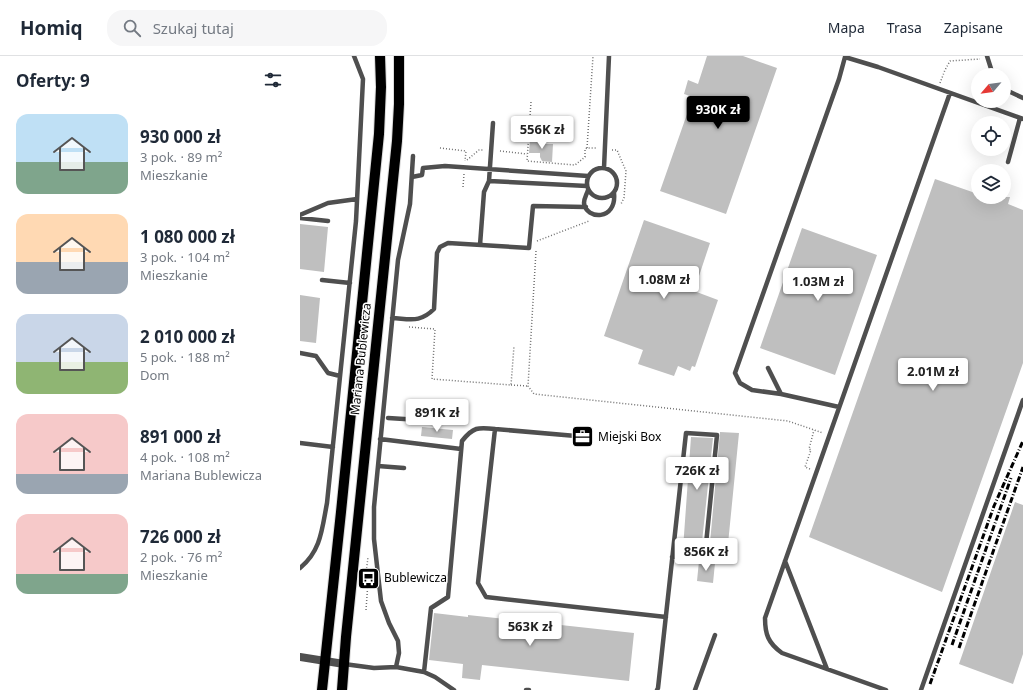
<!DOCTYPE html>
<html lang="pl">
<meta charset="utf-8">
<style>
:root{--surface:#fff;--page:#f6f6f7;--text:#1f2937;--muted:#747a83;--line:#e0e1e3;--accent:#000}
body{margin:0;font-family:"Noto Sans",sans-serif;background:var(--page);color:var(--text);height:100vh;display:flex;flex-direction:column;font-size:15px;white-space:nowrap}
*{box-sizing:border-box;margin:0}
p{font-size:13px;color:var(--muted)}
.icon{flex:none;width:22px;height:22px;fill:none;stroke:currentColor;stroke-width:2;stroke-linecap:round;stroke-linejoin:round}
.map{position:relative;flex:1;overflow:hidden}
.sheet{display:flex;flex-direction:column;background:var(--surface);width:300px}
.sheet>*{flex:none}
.needle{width:26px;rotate:241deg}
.fabs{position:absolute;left:671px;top:12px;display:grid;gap:8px}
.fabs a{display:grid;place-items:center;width:40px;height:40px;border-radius:50%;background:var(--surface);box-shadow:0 4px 16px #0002;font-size:20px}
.price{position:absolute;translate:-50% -34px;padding:0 9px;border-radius:4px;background:#fff;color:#222;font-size:13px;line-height:26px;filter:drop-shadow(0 1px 2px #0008)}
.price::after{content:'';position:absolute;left:50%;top:24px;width:12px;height:9px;margin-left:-6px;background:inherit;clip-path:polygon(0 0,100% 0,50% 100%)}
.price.active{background:var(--accent);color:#fff}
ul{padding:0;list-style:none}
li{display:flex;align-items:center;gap:12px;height:100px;padding:0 16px}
li span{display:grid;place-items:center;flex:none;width:112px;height:80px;border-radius:12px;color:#555}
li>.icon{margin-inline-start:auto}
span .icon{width:48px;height:48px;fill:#fffc;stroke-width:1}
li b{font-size:17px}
h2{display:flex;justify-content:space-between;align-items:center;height:48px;padding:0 16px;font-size:17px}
header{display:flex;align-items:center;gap:24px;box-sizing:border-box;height:56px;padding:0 20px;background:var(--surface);border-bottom:1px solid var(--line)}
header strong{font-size:19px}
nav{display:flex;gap:22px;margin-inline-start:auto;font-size:14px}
.search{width:280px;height:36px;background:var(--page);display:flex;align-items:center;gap:10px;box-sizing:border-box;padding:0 14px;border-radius:16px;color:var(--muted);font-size:15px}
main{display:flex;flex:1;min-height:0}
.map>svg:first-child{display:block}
.building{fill:#bfbfbf}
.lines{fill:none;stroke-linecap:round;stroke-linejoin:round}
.primary-casing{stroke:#dbdbdb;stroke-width:12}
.path{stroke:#717171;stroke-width:1.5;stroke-dasharray:1 2;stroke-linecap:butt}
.service{stroke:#4f4f4f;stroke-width:4.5}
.minor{stroke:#4f4f4f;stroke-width:8}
.primary{stroke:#000;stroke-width:10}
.rail{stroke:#000;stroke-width:3;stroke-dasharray:6 2 1 2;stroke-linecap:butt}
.labels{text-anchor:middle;stroke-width:3;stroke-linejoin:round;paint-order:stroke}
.street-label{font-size:12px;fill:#000;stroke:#fff}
.poi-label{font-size:12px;fill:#000;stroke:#fff;text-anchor:start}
</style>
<header>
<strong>Homiq</strong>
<div class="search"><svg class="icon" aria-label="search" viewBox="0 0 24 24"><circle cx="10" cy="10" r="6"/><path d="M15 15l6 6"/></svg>Szukaj tutaj</div>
<nav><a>Mapa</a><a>Trasa</a><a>Zapisane</a></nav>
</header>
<main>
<section class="sheet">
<h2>Oferty: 9<svg class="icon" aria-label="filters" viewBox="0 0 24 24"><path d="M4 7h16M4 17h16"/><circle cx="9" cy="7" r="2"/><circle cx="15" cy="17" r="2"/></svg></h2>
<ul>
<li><span style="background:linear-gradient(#bfe0f5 60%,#7fa58c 0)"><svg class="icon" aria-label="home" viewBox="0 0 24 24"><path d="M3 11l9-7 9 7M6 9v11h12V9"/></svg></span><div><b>930 000 zł</b><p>3 pok. · 89 m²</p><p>Mieszkanie</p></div></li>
<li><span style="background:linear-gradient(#ffd9b3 60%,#9aa5b1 0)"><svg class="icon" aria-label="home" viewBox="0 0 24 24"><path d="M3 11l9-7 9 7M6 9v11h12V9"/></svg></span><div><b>1 080 000 zł</b><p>3 pok. · 104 m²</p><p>Mieszkanie</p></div></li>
<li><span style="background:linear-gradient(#c9d6e8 60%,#8fb573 0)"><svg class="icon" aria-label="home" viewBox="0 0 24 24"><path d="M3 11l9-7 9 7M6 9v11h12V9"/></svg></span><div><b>2 010 000 zł</b><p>5 pok. · 188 m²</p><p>Dom</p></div></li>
<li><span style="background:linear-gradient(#f6c9c9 75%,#9aa5b1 0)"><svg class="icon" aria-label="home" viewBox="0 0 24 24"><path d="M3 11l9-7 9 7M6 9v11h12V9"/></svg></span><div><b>891 000 zł</b><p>4 pok. · 108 m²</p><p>Mariana Bublewicza</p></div></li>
<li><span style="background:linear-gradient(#f6c9c9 75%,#7fa58c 0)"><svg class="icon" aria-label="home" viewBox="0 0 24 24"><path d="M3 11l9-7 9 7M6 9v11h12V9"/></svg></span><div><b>726 000 zł</b><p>2 pok. · 76 m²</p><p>Mieszkanie</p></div></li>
</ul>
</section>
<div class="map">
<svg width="723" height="634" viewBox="0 0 723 634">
<rect width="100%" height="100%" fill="#fff"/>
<path class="building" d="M407 0H443L477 12 426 158 360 135 393 41 384 38 388 24 398 28Z
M230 83 243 84V88H253L252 106 242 105 240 101V97H229Z
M635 123 678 138V141H710L708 148 723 154V307L642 536 509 481Z
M344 164 410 187 394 235 418 244 395 311 392 310 390 315 378 310 374 320 338 308 343 294 304 280Z
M0 168 28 171 24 216 0 213Z
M502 172 577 199 535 319 460 292Z
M0 239 20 242 16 287 0 285Z
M122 371 153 374 152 383 121 380Z
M420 376 439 377 428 488 410 487Z
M391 381 413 382 402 486H400V494L383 493Z
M715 446 723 449V598L713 628 659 608Z
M399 505 415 507 413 527 397 525Z
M134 557 168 561V559L334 577 329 625 182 609 180 624 162 622 163 608 129 604Z"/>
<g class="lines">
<defs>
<path id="primary" d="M22 634 41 456 79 78 81 31 80 0
M42 634 46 581 97 85 99 48V0"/>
</defs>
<use href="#primary" class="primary-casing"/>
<path class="path" d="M640 27 645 14 650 5 680 3
M231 46 227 105 275 109 285 101V93L287 92H297
M140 92 166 95 165 105
M287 92 293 0
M312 94H317L326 115 324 142 321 148
M200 95 227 98
M167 104 179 94H183
M163 131 164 118
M237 185 289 165
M236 195 228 330 234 338 488 365 523 377
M109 271 135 273 132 323 211 329 214 290
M211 329 228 330
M510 413 505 411 511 394 509 393 514 374
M66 554 68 526H65L68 501"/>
<path class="service" d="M687 0 693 19
M704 33 723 42
M193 67 189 125 287 130
M708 106 720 62
M287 127a15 15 0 1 1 30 0a15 15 0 1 1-30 0Z
M304 112 309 0
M112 121 122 119 123 112 145 110 288 120
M288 134C287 138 284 142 284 147 286 164 317 165 314 137
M0 159 28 147 57 143
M0 162 28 165
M180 189 184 136 189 125
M22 224 50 227
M92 262C111 263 120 267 134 253L137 197 140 191 148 187 229 192 233 150 286 151
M0 297 16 300 28 317 40 320
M468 312 481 338
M539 351 481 338 452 334 440 327 435 317 539 23 545 1 578 11 723 63
M88 362 120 364
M195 373 276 380
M80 383 161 393
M0 387 33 391
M78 410 104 412
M485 505 527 613
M0 512C21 495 22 473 27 447L56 165 63 23 54 0
M44 608 74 612 96 611 124 616 135 621 154 634
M96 611 99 597 98 585 89 567 81 545 74 483V451L98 204 110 148 113 100
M124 616 131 552 148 541 162 385C173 371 178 371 195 373L178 527 186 541 366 561
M226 634H229
M357 634 358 632 386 377 417 379 405 498 372 501
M395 634 415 579
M586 634 482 597C468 587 465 578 465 562L650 37
M621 634 723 344"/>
<path class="minor" d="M0 601 44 608"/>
<use href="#primary" class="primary"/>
<path class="rail" d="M652 589 711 422
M659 592 723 411
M630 628 694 450 723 385"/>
</g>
<defs>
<symbol id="office-square" viewBox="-11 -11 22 22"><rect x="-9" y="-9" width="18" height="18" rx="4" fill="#000" stroke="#fff"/><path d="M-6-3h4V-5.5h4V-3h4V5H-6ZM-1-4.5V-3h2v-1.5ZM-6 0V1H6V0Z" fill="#fff"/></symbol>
<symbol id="bus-square" viewBox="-11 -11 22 22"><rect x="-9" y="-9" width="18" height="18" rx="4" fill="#000" stroke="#fff"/><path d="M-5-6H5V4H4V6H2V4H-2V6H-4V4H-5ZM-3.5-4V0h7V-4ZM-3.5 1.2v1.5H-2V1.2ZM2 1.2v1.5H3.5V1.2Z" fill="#fff"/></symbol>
</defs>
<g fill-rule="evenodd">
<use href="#office-square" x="270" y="368" width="25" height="25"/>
<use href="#bus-square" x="56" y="510" width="25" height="25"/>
</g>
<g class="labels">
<g class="street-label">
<text transform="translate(61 303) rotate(-84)" y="4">Mariana Bublewicza</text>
</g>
<g class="poi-label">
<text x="298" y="385">Miejski Box</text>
<text x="84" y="526">Bublewicza</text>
</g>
</g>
</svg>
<div class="fabs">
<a><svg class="needle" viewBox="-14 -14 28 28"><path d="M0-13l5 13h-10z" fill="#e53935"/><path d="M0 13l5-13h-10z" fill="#747a83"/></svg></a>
<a><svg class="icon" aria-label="locate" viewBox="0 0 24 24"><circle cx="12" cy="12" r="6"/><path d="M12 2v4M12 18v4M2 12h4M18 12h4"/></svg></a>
<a><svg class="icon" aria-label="layers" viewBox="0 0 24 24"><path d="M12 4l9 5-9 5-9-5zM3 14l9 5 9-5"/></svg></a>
</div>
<b class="price active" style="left:418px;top:74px">930K zł</b>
<b class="price" style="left:242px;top:94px">556K zł</b>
<b class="price" style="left:364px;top:244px">1.08M zł</b>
<b class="price" style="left:518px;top:246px">1.03M zł</b>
<b class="price" style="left:633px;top:336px">2.01M zł</b>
<b class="price" style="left:137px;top:377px">891K zł</b>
<b class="price" style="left:397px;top:435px">726K zł</b>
<b class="price" style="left:406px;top:516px">856K zł</b>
<b class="price" style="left:230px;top:591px">563K zł</b>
</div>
</main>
